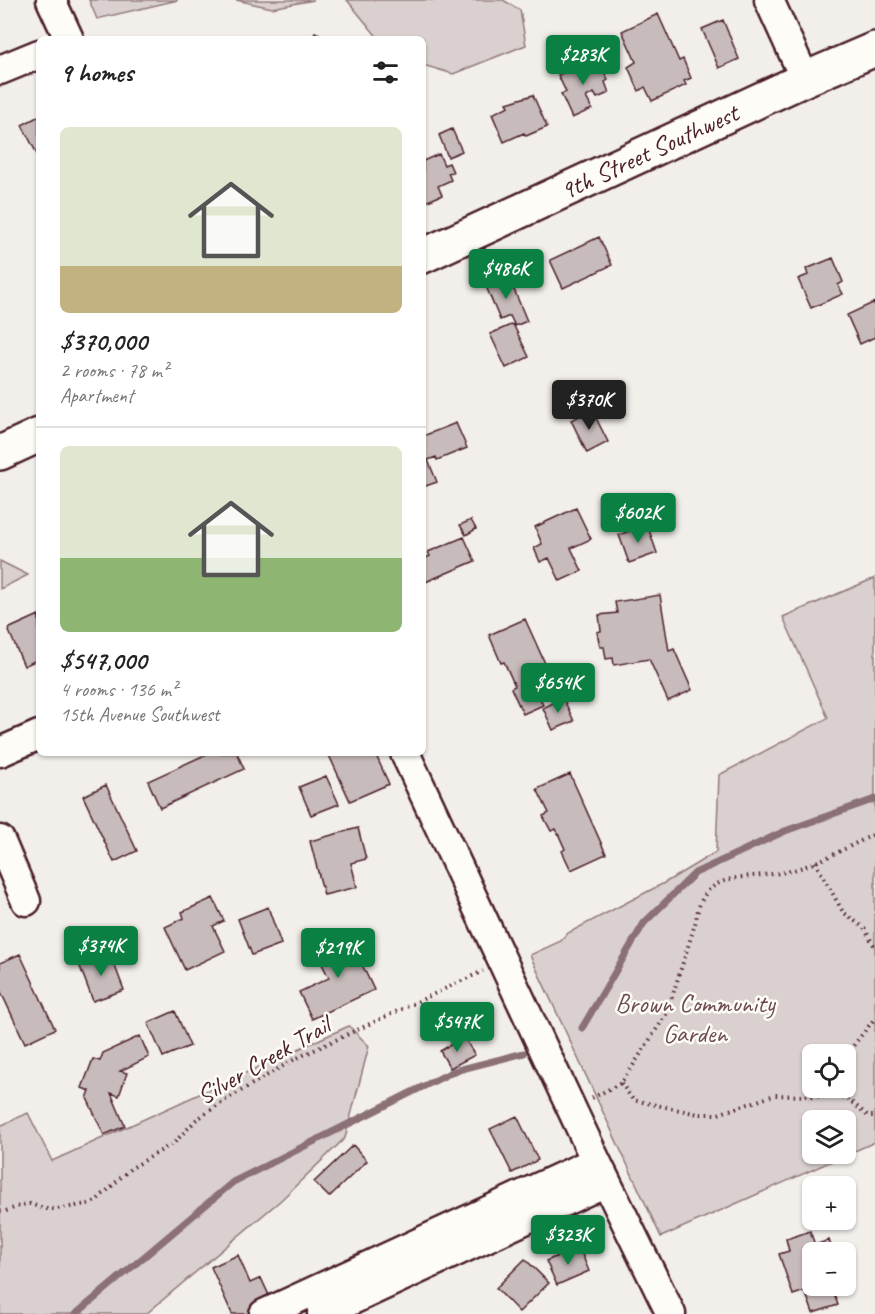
<!DOCTYPE html>
<meta charset="utf-8">
<style>
:root{--surface:#fff;--page:#f2f2f2;--text:#222;--muted:#767676;--line:#e0e0e0;--accent:#0b8043}
body{margin:0;font-family:Caveat,sans-serif;background:var(--page);color:var(--text);height:100vh;display:flex;flex-direction:column;font-size:22px;white-space:nowrap}
*{box-sizing:border-box;margin:0}
p{font-size:20px;color:var(--muted)}
.icon{flex:none;width:33px;height:33px;fill:none;stroke:currentColor;stroke-width:2;stroke-linecap:round;stroke-linejoin:round}
.map{position:relative;flex:1;overflow:hidden}
.drawer{position:absolute;left:36px;top:36px;width:390px;height:720px;display:flex;flex-direction:column;background:var(--surface);border-radius:9px;box-shadow:0 2px 4px #0004}
.drawer>*{flex:none}
.fabs{position:absolute;left:802px;top:1044px;display:grid;gap:12px}
.fabs a{display:grid;place-items:center;width:54px;height:54px;border-radius:9px;background:var(--surface);box-shadow:0 2px 4px #0004;font-size:30px}
.price{position:absolute;translate:-50% -51px;padding:0 14px;border-radius:6px;background:var(--accent);color:#fff;font-size:20px;line-height:39px;filter:drop-shadow(0 2px 3px #0008)}
.price::after{content:'';position:absolute;left:50%;top:36px;width:18px;height:14px;margin-left:-9px;background:inherit;clip-path:polygon(0 0,100% 0,50% 100%)}
.price.current{background:#222;color:#fff}
ul{padding:0;list-style:none}
li{display:grid;align-content:center;gap:12px;height:318px;padding:0 24px}
li+li{border-top:2px solid var(--line)}
li span{display:grid;place-items:center;height:186px;border-radius:9px;color:#555}
li>.icon{margin-inline-start:auto}
span .icon{width:108px;height:108px;fill:#fffc;stroke-width:1}
li b{font-size:26px}
h2{display:flex;justify-content:space-between;align-items:center;height:72px;padding:0 24px;font-size:26px}
.map>svg:first-child{display:block}
.green{fill:#d9d0cf;stroke:#92787d;stroke-width:1.5;fill-rule:evenodd}
.lines{fill:none;stroke-linecap:round;stroke-linejoin:round}
.stream{stroke:#8b6f75;stroke-width:7}
.building{fill:#c8bbbb;stroke:#4a1f2b;stroke-width:1.5}
.minor-casing{stroke:#4a1f2b;stroke-width:33}
.major-casing{stroke:#4a1f2b;stroke-width:38}
.path{stroke:#4a1f2b;stroke-width:4;stroke-dasharray:1.5 4.5;stroke-linecap:butt}
.minor{stroke:#fdfcf7;stroke-width:28}
.major{stroke:#fdfcf7;stroke-width:33}
.labels{text-anchor:middle;stroke-width:5;stroke-linejoin:round;paint-order:stroke}
.street-label{font-size:26px;fill:#4a1f2b;stroke:#fdfcf7}
.park-label{font-size:26px;fill:#6e4b54;stroke:#fdfcf7}
</style>
<div class="map">
<svg width="875" height="1314" viewBox="0 0 875 1314">
<rect width="100%" height="100%" fill="#f2efeb"/>
<filter id="ink" filterUnits="userSpaceOnUse"><feTurbulence type="fractalNoise" baseFrequency=".0167" numOctaves="2"/><feDisplacementMap in="SourceGraphic" scale="12" xChannelSelector="R" yChannelSelector="G"/><feConvolveMatrix kernelMatrix="1 2 1 2 8 2 1 2 1" color-interpolation-filters="sRGB"/></filter>
<g filter="url(#ink)">
<path class="green" d="M89 0H178L97 19Z
M236 0H314L272 8Z
M347 0H503L520 10 526 45 453 74 423 65V39H379Z
M0 561 28 575 0 589Z
M875 578V1142L661 1237 530 955 561 941 568 933 666 882 716 852 719 775 828 718 783 617ZM846 1054V1088H813V1054ZM813 1120H846V1154H813Z
M349 1026 369 1046 345 1138 281 1200 146 1314H0V1126L28 1113 52 1161Z"/>
<g class="lines">
<path class="stream" d="M582 1028 644 923 695 873 785 831 875 799
M76 1314 233 1182 454 1071 524 1053"/>
</g>
<path class="building" d="M658 14 679 61 683 59 691 78 684 81 686 85 652 101 645 87 639 91 628 67 636 62 622 31Z
M723 20 739 59 719 68 702 29Z
M315 32 330 39H312Z
M598 57 608 80 605 82 609 93 597 98 594 93 586 97 592 109 572 118 561 94 566 92 558 75Z
M533 95 547 127 526 136 524 133 504 142 492 114 509 106 507 103Z
M39 116V158L22 125Z
M452 129 462 151 448 157 439 135Z
M439 154 444 165 449 163 453 172 448 173 451 180 438 186 442 195 423 203V161Z
M599 237 612 265 563 288 550 260Z
M833 258 843 282 838 285 843 294 811 308 798 279 808 275 806 269Z
M508 275 527 321 515 326 510 316 500 320 485 284Z
M875 302V337L860 344 847 315Z
M513 324 529 357 506 368 490 334Z
M592 410 608 442 587 453 571 420Z
M456 423 467 448 437 460 436 457 428 460 437 482 423 487V436Z
M626 507 633 523 622 527 616 511Z
M576 508 591 539 571 548 582 571 560 581 549 558 540 562 534 548 542 544 535 527Z
M471 520 476 529 466 535 460 525Z
M647 524 657 553 629 563 619 535Z
M464 537 475 561 423 583V559L430 556 428 552Z
M660 595 669 651 674 649 692 690 668 701 649 659 614 665 613 658 606 659 604 647H600L597 632 601 631 599 615 617 613 615 602Z
M39 615V659L24 666 8 629Z
M525 619 557 690 540 698 543 705 523 714 511 688 515 686 504 662 501 663 489 635Z
M563 698 574 721 553 730 543 708Z
M209 753H237L244 769 160 808 148 781Z
M328 753H375L389 784 350 801Z
M570 774 606 854 571 870 562 851 565 849 556 829 551 831 543 816 549 813 537 789Z
M326 776 339 804 311 815 299 787Z
M106 785 137 851 114 862 83 796Z
M358 828 366 859 351 863 357 887 324 895 310 841Z
M213 898 224 921 213 926 225 951 185 970 165 927 184 918 182 912Z
M268 907 281 944 252 955 238 919Z
M353 935 362 952 357 954 374 990 312 1019 299 992 329 978 316 952Z
M110 953 124 990 93 1001 79 964Z
M20 954 55 1029 25 1043 0 990V963Z
M175 1011 190 1046 163 1057 148 1023Z
M140 1036 149 1057 120 1071 127 1073 119 1096 111 1093 125 1126 104 1135 87 1098 90 1091 82 1088 93 1059 100 1061 103 1053Z
M464 1037 475 1055 450 1068 440 1051Z
M517 1116 538 1160 512 1173 490 1129Z
M353 1145 367 1161 329 1197 314 1182Z
M810 1231 815 1245 829 1240 833 1252H813V1286H831L838 1305 813 1313 805 1291 793 1295 779 1254 789 1251 786 1239Z
M579 1247 589 1271 557 1285 546 1261Z
M238 1255 250 1283 261 1278 273 1304 251 1314H232L211 1267Z
M525 1259 549 1283 519 1312 496 1288Z"/>
<g class="lines">
<defs>
<path id="minor" d="M51 0 69 39
M769 0 805 79
M0 70 39 54
M0 752 39 735
M405 753 596 1161 671 1314
M0 840 26 901
M264 1314 596 1161
M322 1314 606 1182"/>
<g id="major">
<path id="s1" d="M423 256 805 79 875 49"/>
<path d="M0 453 39 435"/>
</g>
</defs>
<use href="#minor" class="minor-casing"/>
<use href="#major" class="major-casing"/>
<path class="path" d="M815 862 843 912 864 928 875 947
M846 1055 875 1018
M621 1083 633 1100 698 1114H718L775 1095 838 1097 848 1099 868 1116H875
M824 1096 828 1088
M592 1098 621 1083 625 1078 667 1013 696 921C702 866 751 881 790 871 820 863 847 847 875 834
M0 1211H6L25 1204H30L45 1209H57L88 1204 96 1201 130 1169 174 1143 196 1120 227 1099 295 1059 483 971"/>
<use href="#minor" class="minor"/>
<use href="#major" class="major"/>
</g>
</g>
<g class="labels">
<g class="street-label">
<text dy="9" stroke="none"><textPath href="#s1" startOffset="249">9th Street Southwest</textPath></text>
<text transform="translate(263 1060) rotate(-30)" y="9">Silver Creek Trail</text>
</g>
<g class="park-label">
<text x="695" y="1012">Brown Community<tspan x="695" dy="30">Garden</tspan></text>
</g>
</g>
</svg>
<div class="fabs">
<a><svg class="icon" aria-label="locate" viewBox="0 0 24 24"><circle cx="12" cy="12" r="6"/><path d="M12 2v4M12 18v4M2 12h4M18 12h4"/></svg></a>
<a><svg class="icon" aria-label="layers" viewBox="0 0 24 24"><path d="M12 4l9 5-9 5-9-5zM3 14l9 5 9-5"/></svg></a>
<a>+</a>
<a>−</a>
</div>
<b class="price" style="left:583px;top:86px">$283K</b>
<b class="price" style="left:506px;top:300px">$486K</b>
<b class="price current" style="left:589px;top:431px">$370K</b>
<b class="price" style="left:638px;top:544px">$602K</b>
<b class="price" style="left:558px;top:714px">$654K</b>
<b class="price" style="left:101px;top:977px">$374K</b>
<b class="price" style="left:338px;top:979px">$219K</b>
<b class="price" style="left:457px;top:1053px">$547K</b>
<b class="price" style="left:568px;top:1266px">$323K</b>
<section class="drawer">
<h2>9 homes<svg class="icon" aria-label="filters" viewBox="0 0 24 24"><path d="M4 7h16M4 17h16"/><circle cx="9" cy="7" r="2"/><circle cx="15" cy="17" r="2"/></svg></h2>
<ul>
<li><span style="background:linear-gradient(#dfe7d0 75%,#c2b280 0)"><svg class="icon" aria-label="home" viewBox="0 0 24 24"><path d="M3 11l9-7 9 7M6 9v11h12V9"/></svg></span><div><b>$370,000</b><p>2 rooms · 78 m²</p><p>Apartment</p></div></li>
<li><span style="background:linear-gradient(#dfe7d0 60%,#8fb573 0)"><svg class="icon" aria-label="home" viewBox="0 0 24 24"><path d="M3 11l9-7 9 7M6 9v11h12V9"/></svg></span><div><b>$547,000</b><p>4 rooms · 136 m²</p><p>15th Avenue Southwest</p></div></li>
</ul>
</section>
</div>
